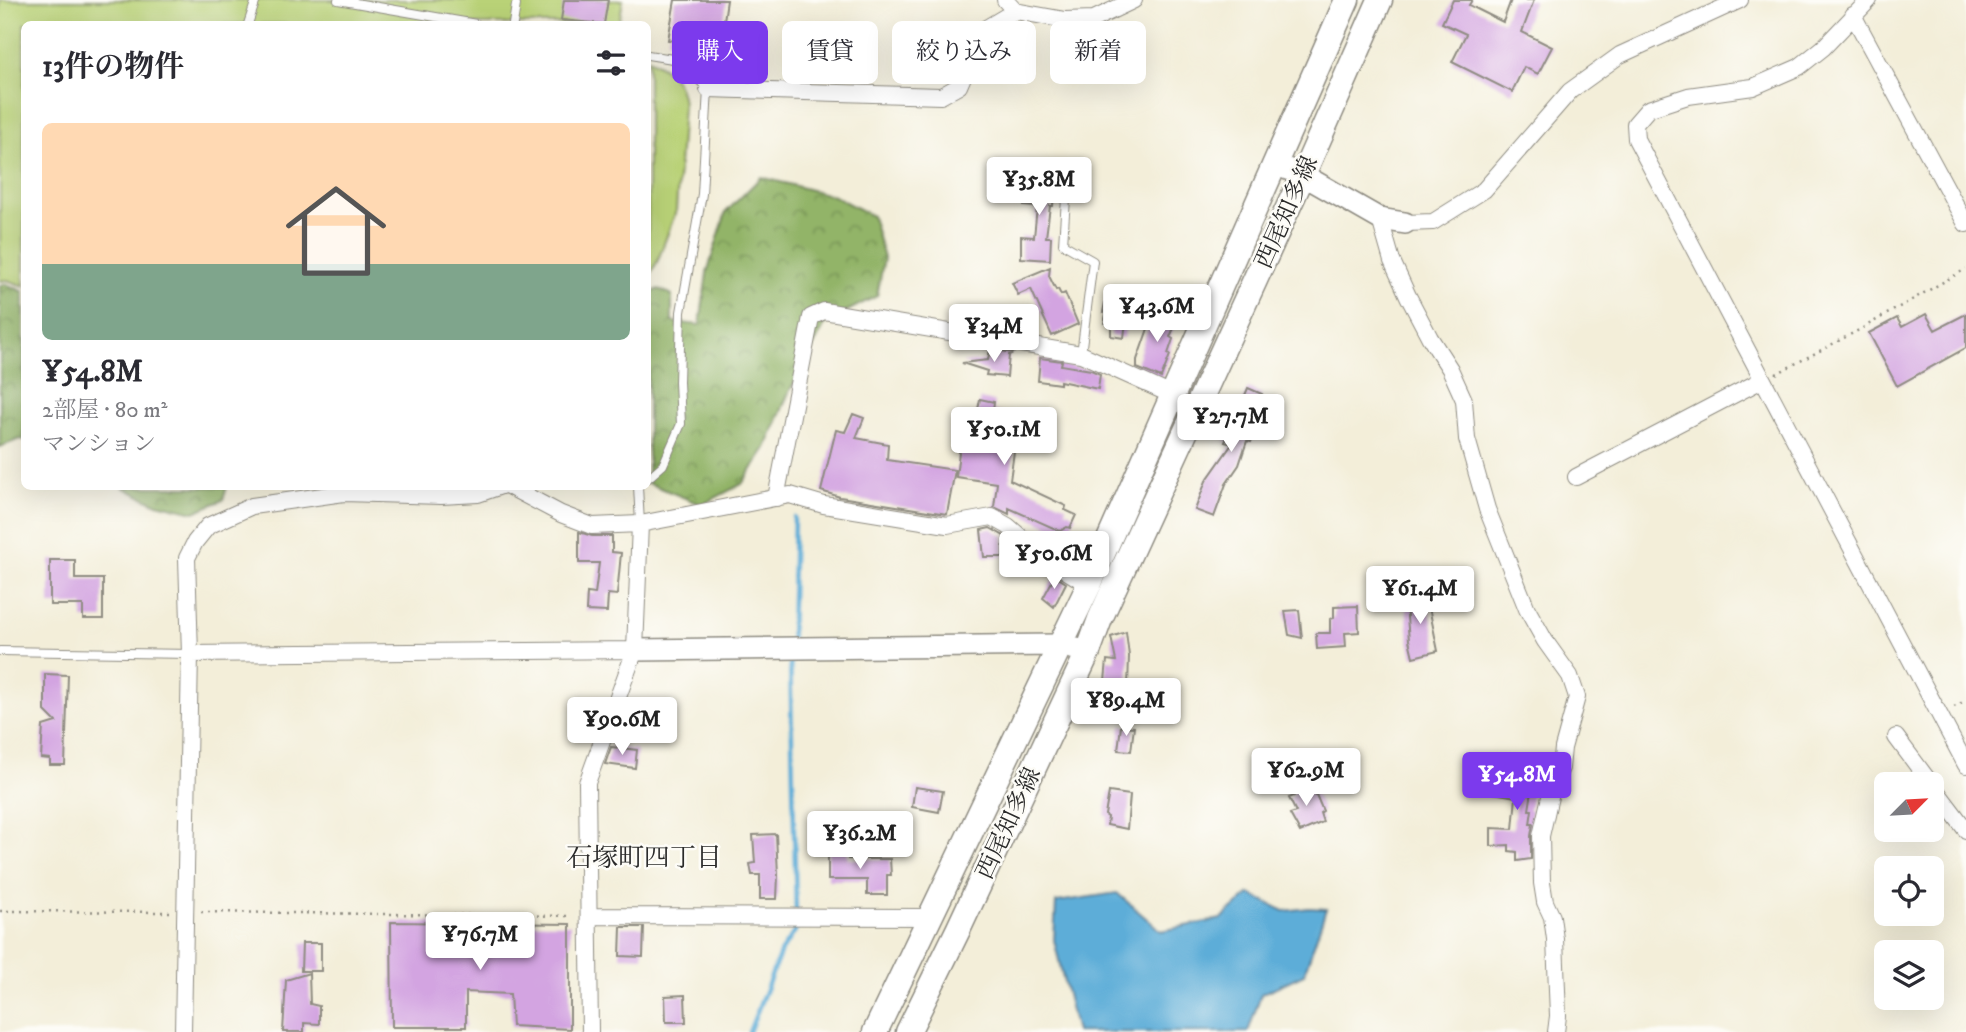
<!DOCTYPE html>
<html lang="ja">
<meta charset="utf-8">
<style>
:root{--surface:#fff;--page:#f2f2f3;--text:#2b2b33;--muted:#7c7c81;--accent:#7c3aed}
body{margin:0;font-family:"IM FELL DW Pica","Noto Serif JP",serif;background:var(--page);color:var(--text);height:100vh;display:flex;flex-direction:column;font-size:26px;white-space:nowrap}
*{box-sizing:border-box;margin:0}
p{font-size:23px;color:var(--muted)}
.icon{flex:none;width:38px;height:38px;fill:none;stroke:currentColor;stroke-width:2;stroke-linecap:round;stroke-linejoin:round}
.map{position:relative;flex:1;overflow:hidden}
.sheet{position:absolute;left:21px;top:21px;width:630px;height:469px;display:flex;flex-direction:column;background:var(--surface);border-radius:10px;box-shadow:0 7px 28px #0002}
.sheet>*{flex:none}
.hud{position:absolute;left:672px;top:21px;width:665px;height:63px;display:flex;gap:14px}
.needle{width:46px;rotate:66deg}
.tools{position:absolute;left:1874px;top:772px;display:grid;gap:14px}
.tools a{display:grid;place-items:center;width:70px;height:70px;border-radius:10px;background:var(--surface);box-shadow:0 7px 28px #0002;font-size:35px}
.price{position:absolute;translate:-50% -60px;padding:0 16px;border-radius:7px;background:#fff;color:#222;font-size:23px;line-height:46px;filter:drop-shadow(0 2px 4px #0008)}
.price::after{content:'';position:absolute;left:50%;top:42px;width:21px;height:16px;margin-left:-10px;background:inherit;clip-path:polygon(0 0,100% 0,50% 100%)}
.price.on{background:var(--accent);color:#fff}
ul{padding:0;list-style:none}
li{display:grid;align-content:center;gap:14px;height:371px;padding:0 21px}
li span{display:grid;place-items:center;height:217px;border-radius:10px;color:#555}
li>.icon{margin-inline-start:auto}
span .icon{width:126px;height:126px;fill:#fffc;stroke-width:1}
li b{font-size:30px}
h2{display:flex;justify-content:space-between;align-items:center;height:84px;padding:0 21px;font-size:30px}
.pill{padding:0 24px;border-radius:10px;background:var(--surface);box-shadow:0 7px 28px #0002;font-size:24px;line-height:63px}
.pill.on{background:var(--accent);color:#fff}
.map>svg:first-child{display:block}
.green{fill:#b9d277;stroke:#727e51;stroke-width:2}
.forest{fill:url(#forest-crowns);stroke:#5e704a;stroke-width:2}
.water{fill:#5dadd8;stroke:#446c82;stroke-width:2}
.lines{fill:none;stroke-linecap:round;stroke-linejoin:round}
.stream{stroke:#5dadd8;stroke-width:4.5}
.building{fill:#d3a4e1}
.lane-casing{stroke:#8f8c82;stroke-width:10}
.street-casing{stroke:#8f8c82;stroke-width:18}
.secondary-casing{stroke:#8f8c82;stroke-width:24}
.primary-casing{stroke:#8f8c82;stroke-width:27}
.path{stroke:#8f8c82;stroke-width:2.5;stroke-dasharray:2 5;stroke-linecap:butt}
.lane{stroke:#fff;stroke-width:8}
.street{stroke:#fff;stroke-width:16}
.secondary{stroke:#fff;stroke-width:21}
.primary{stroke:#fff;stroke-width:24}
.labels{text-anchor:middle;stroke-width:5;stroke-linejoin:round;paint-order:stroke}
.street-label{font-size:24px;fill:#2b2b2b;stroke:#fdfcf7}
.neighbourhood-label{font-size:26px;fill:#2b2b2b;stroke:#fdfcf7}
</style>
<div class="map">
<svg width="1966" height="1032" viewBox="0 0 1966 1032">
<defs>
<pattern id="forest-crowns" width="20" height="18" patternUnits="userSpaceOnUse" patternTransform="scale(1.75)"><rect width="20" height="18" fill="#92b468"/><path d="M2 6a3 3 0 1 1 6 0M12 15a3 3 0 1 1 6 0" fill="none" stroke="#779356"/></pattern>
</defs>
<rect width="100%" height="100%" fill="#fdfcf7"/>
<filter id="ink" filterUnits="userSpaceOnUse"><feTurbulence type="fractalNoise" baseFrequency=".0143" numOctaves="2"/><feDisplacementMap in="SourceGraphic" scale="14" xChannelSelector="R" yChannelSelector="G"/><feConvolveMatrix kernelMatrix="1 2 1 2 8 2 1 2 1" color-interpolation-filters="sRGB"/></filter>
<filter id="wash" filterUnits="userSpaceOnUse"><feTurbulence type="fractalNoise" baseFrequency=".00686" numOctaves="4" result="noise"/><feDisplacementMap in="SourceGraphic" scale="28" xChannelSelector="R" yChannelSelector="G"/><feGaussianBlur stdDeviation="1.57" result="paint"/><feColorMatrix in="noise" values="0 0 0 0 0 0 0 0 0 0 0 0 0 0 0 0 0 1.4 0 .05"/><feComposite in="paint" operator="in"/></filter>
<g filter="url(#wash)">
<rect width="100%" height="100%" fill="#f3eed9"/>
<path class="green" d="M0 0H623L619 24H24V286L7 280 0 281Z
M648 59C670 69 682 81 683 106L676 211 658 260 648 280Z"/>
<path class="forest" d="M761 177 834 196 872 216 884 258 877 296 827 321 789 392 766 448 742 484 702 505 648 483V294L659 289 672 295V322L700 325 707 273 726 212Z
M6 284 24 292V440L20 439 0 447V285Z
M122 487H227L223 500 194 512 153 502Z"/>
<path class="water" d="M1117 893 1161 931 1221 919 1250 894 1284 911 1309 908 1326 909 1304 974 1261 994 1248 1032H1076L1054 940 1056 902Z"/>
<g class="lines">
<path class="stream" d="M791 643 794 517
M790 655 796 912
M749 1032 781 951 795 931V921"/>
</g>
<g id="blocks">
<path class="building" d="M564 0H608L604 24 561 20Z
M675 0H727L720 48 668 40Z
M1453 0H1472L1469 5 1503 22 1511 0H1534L1522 32 1552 47 1538 74 1524 67 1512 92 1452 62 1466 34 1442 23Z
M1040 172 1055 174 1053 206H1050L1046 237H1051L1050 260 1021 258V236L1034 237 1037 207 1024 206 1023 184H1036V174L1040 175Z
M1050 267 1049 276 1056 290 1058 289 1061 295 1065 293 1078 324 1052 336 1031 289 1018 295 1012 283Z
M1108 290 1129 294 1124 338 1111 336V324L1104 323 1107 311 1103 312Z
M1159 308 1179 316 1170 337 1173 339 1168 354 1170 355 1161 378 1137 368V360L1150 323 1153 324Z
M1926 314 1935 330 1966 314V348L1897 386 1869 333 1897 318 1902 327Z
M990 349 1013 353 1009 355 1007 377 986 375 987 371 962 363 988 360Z
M1040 358 1062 361 1061 365 1091 370 1100 374 1098 389 1060 381V384L1038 381Z
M1248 388 1262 394 1253 417 1259 420 1251 442 1247 441 1239 465 1226 484 1214 517 1195 510 1206 481 1232 444 1225 442Z
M980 399 994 402 993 411 1019 416 1010 480 1066 506 1065 510 1076 515 1070 528 1067 527 1060 531 1009 508V514L994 507 997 483 956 477 960 444H964L967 419 976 420Z
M853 414 864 418 856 438 888 444 887 460 955 470 947 514 840 497 821 491 836 430 845 432Z
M990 528 1004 536 1003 557H984L981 530Z
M579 532 592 536H612V552L621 553 617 595 608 594 607 612 586 611 587 593 595 594 599 563H579Z
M50 560H75V579H103V619H83V605H50Z
M1055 576 1066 583 1054 607 1043 598Z
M1416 592 1418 597 1424 595 1430 612 1438 651 1413 657 1409 640 1405 594Z
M1358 606 1359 632 1345 633 1346 647 1317 649 1316 633H1330V619L1334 618V607Z
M1299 610 1302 638 1289 635 1285 611Z
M1126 632 1129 656 1128 688 1132 691 1133 707 1128 710 1108 711 1106 708H1098V692H1104L1107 660 1116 661 1111 637Z
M45 674 68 675 65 765H50V759L41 758 43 726 56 722 45 711Z
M1121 726 1134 727 1131 751 1118 750Z
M611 747 637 750 635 768 605 764Z
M1513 764 1536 767 1529 810H1532L1530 824H1533L1531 836V859L1517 861V852L1509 851V845L1491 846V828L1513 829 1516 797 1481 791V787L1508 785Z
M1311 783 1323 811 1320 813 1323 822 1300 832 1290 814 1296 812 1289 798 1294 796 1292 790Z
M915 787 943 791 939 812 912 807Z
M1109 792 1130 795 1127 829 1107 825 1108 817 1105 815Z
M776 834 778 875 777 899H760V875H752L750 864 755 863 753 835Z
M828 849H847L848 859H890L891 875H887V895H867V880H828Z
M391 922 570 924V1029L512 1026 510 994 466 992V1027H392Z
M621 927H644L643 957 620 956Z
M302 943H321V971H301Z
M309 973 310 1004 319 1006V1024L304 1023V1032H283L286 980Z
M685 995 686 1022H666L665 996Z"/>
</g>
</g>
<g filter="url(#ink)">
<use href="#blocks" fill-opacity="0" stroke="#8f8c82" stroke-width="2"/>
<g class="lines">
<defs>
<path id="lane" d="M338 0 476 24
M248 24 256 0
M513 24 516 5
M648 55 679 60 708 89 702 194 681 312 679 382 681 424 663 465 648 478
M1068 168 1063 244 1093 261 1081 354
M638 486 640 524
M0 651 190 654"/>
<path id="street" d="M1005 0 1015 11 1065 20 1094 19 1134 0
M1869 0 1823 48 1799 67 1753 87 1688 96 1648 109 1635 124 1636 139 1966 765
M1853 15 1966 224
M708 89 941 96 959 86 983 30 1015 11
M1380 219 1392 261 1408 296 1430 338 1450 369 1464 400 1467 439 1487 509 1527 609 1545 641 1570 676 1577 697 1563 748 1561 768 1552 788 1541 836 1542 883 1545 902 1552 917 1555 939 1558 1016 1556 1032
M1405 223 1433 222 1484 190 1570 91 1620 55 1740 0
M1576 477 1762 380
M508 486 561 514 592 526 640 524 790 495 824 505 947 525 992 517 1008 526 1044 557 1089 585
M776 498 811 317 824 311 1081 354 1172 395
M190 654 635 650
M1896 737 1931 784
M1932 785 1966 830
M590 916 932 917
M183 1032 190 654 187 558 195 542 208 526 252 506 344 493 441 496 478 494 501 486
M590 1032 587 783 635 650 640 524"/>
<path id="secondary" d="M1274 164 1303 175 1380 219 1405 223
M635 650 1060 645 1088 652"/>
<path id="primary" d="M875 1032 1089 585 1347 0
M908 1032 958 930 1088 652 1100 619 1303 175 1380 0"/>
</defs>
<use href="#lane" class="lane-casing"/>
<use href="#street" class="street-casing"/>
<use href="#secondary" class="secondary-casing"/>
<use href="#primary" class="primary-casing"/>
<path class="path" d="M1776 374 1859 330 1966 269
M1954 707 1966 700
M0 911 170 912
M201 912 572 916"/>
<use href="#lane" class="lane"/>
<use href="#street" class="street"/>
<use href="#secondary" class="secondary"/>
<use href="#primary" class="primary"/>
</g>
</g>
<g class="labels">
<g class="street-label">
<text transform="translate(1286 212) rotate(-66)" y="8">西尾知多線</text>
<text transform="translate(1008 823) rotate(-65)" y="8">西尾知多線</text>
</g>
<g class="neighbourhood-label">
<text x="644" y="866">石塚町四丁目</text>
</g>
</g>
</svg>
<div class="tools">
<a><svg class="needle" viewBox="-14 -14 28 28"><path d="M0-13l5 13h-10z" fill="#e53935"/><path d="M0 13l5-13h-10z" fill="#7c7c81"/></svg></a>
<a><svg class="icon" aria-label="locate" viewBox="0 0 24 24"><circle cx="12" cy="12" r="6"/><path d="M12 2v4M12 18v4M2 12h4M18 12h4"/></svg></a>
<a><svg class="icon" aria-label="layers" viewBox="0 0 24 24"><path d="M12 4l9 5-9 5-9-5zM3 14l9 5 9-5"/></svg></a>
</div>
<b class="price" style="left:1039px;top:217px">¥35.8M</b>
<b class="price" style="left:1157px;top:344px">¥43.6M</b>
<b class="price" style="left:994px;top:364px">¥34M</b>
<b class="price" style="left:1231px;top:454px">¥27.7M</b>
<b class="price" style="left:1004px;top:467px">¥50.1M</b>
<b class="price" style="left:1054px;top:591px">¥50.6M</b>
<b class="price" style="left:1420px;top:626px">¥61.4M</b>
<b class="price" style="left:1126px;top:738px">¥89.4M</b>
<b class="price" style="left:622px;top:757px">¥90.6M</b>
<b class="price" style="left:1306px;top:808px">¥62.9M</b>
<b class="price on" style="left:1517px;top:812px">¥54.8M</b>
<b class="price" style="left:860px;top:871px">¥36.2M</b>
<b class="price" style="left:480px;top:972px">¥76.7M</b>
<div class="hud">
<a class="pill on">購入</a>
<a class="pill">賃貸</a>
<a class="pill">絞り込み</a>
<a class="pill">新着</a>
</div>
<section class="sheet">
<h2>13件の物件<svg class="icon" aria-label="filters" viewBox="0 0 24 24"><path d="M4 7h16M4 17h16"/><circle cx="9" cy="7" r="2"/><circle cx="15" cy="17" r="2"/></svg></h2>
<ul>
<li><span style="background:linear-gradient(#ffd9b3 65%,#7fa58c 0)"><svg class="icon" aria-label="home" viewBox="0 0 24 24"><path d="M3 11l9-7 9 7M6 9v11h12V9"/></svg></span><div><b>¥54.8M</b><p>2部屋 · 80 m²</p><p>マンション</p></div></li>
</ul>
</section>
</div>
